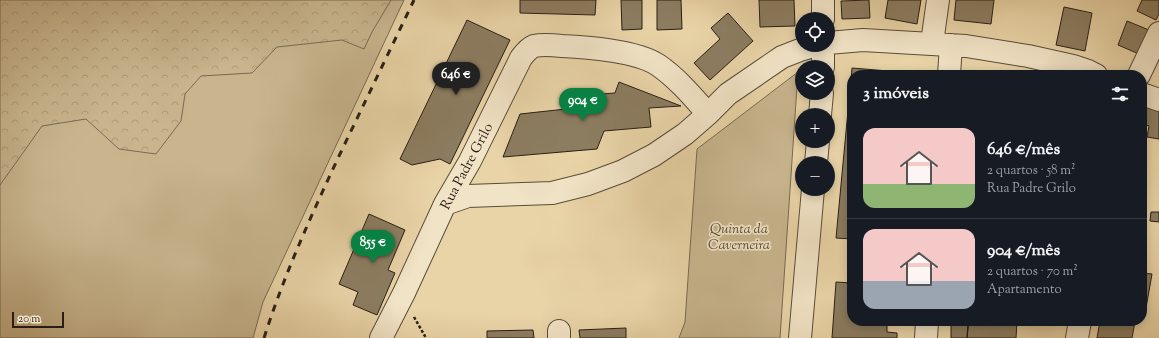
<!DOCTYPE html>
<html lang="pt">
<meta charset="utf-8">
<style>
:root{--surface:#171b24;--page:#242831;--text:#f1f3f6;--muted:#9ea1a6;--line:#363941;--accent:#0b8043}
body{margin:0;font-family:"Sorts Mill Goudy",serif;background:var(--page);color:var(--text);height:100vh;display:flex;flex-direction:column;font-size:15px;white-space:nowrap}
*{box-sizing:border-box;margin:0}
p{font-size:13px;color:var(--muted)}
.icon{flex:none;width:22px;height:22px;fill:none;stroke:currentColor;stroke-width:2;stroke-linecap:round;stroke-linejoin:round}
.map{position:relative;flex:1;overflow:hidden}
.drawer{position:absolute;left:847px;top:70px;width:300px;height:256px;display:flex;flex-direction:column;background:var(--surface);border-radius:16px;box-shadow:0 2px 10px #0003}
.drawer>*{flex:none}
.buttons{position:absolute;left:795px;top:12px;display:grid;gap:8px}
.buttons a{display:grid;place-items:center;width:40px;height:40px;border-radius:50%;background:var(--surface);box-shadow:0 2px 10px #0003;font-size:20px}
.scale{position:absolute;left:12px;bottom:10px;width:52px;box-sizing:border-box;padding-left:4px;border:2px solid #281e15;border-top:0;font-size:11px;line-height:14px;white-space:nowrap;color:#281e15;-webkit-text-stroke:3px #f1e3c6;paint-order:stroke}
.price{position:absolute;translate:-50% -34px;padding:0 9px;border-radius:14px;background:var(--accent);color:#fff;font-size:13px;line-height:26px;filter:drop-shadow(0 1px 2px #0008)}
.price::after{content:'';position:absolute;left:50%;top:24px;width:12px;height:9px;margin-left:-6px;background:inherit;clip-path:polygon(0 0,100% 0,50% 100%)}
.price.on{background:#222;color:#fff}
ul{padding:0;list-style:none}
li{display:flex;align-items:center;gap:12px;height:100px;padding:0 16px}
li+li{border-top:1px solid var(--line)}
li span{display:grid;place-items:center;flex:none;width:112px;height:80px;border-radius:12px;color:#555}
li>.icon{margin-inline-start:auto}
span .icon{width:48px;height:48px;fill:#fffc;stroke-width:1}
li b{font-size:17px}
h2{display:flex;justify-content:space-between;align-items:center;height:48px;padding:0 16px;font-size:17px}
.map>svg:first-child{display:block}
.green{fill:#c8b58e;stroke:#786a52}
.forest{fill:url(#forest-crowns);stroke:#786a52}
.building{fill:#8c7d61;stroke:#281e15}
.lines{fill:none;stroke-linecap:round;stroke-linejoin:round}
.minor-casing{stroke:#584c3a;stroke-width:24}
.path{stroke:#281e15;stroke-width:2.5;stroke-dasharray:3 2;stroke-linecap:butt}
.minor{stroke:#f1e3c6;stroke-width:22}
.rail{stroke:#281e15;stroke-width:3;stroke-dasharray:7 7;stroke-linecap:butt}
.labels{text-anchor:middle;stroke-width:3.5;stroke-linejoin:round;paint-order:stroke}
.street-label{font-size:14px;fill:#281e15;stroke:#f1e3c6}
.park-label{font-size:14px;font-style:italic;fill:#584b39;stroke:#f1e3c6}
</style>
<div class="map">
<svg width="1159" height="338" viewBox="0 0 1159 338">
<defs>
<pattern id="forest-crowns" width="20" height="18" patternUnits="userSpaceOnUse"><rect width="20" height="18" fill="#c8b58e"/><path d="M2 6a3 3 0 1 1 6 0M12 15a3 3 0 1 1 6 0" fill="none" stroke="#ac9b7a"/></pattern>
</defs>
<rect width="100%" height="100%" fill="#e9d4a7"/>
<filter id="stains"><feTurbulence type="fractalNoise" baseFrequency=".005" numOctaves="4"/><feColorMatrix values="0 0 0 0 .2 0 0 0 0 .09 0 0 0 0 .02 0 0 0 .5 -.17"/></filter>
<radialGradient id="worn" r=".72"><stop offset=".6" stop-color="#630" stop-opacity="0"/><stop offset="1" stop-color="#630" stop-opacity=".3"/></radialGradient>
<path class="green" d="M27 0H404L263 302 253 338H0V16Z
M798 72 780 338H679L685 322 697 149Z"/>
<path class="forest" d="M0 0H391L372 32 364 49 342 40 277 47 252 73 201 76 185 94 181 121 156 154 119 149 86 119 42 126 0 185Z"/>
<path class="building" d="M520 0H596L595 15 520 13Z
M621 0H642V29L622 30Z
M657 0H681L682 29 657 30Z
M759 0H794L795 26 760 27Z
M869 0 870 18 842 19 841 1Z
M888 0H921L917 24 885 18Z
M956 0H994L991 24 954 20Z
M1142 0H1159V14L1156 20 1137 11Z
M1064 7 1092 13 1085 51 1056 45Z
M728 13 753 41 710 80 694 63 720 39 711 28Z
M467 20 510 40 450 164 440 159 412 165 400 159Z
M1127 21 1149 30 1139 54 1118 45Z
M852 68 925 74V75H852V239L836 238Z
M619 82 681 106 649 108 651 127 604 131 597 149 503 157 520 114 566 109 570 100 580 99 573 96 615 93Z
M1142 105 1159 108V139L1147 137 1149 126 1142 124Z
M1151 212H1159V222L1150 221Z
M369 214 405 230 388 270 395 273 377 315 353 305 358 292 339 284Z
M1142 273 1152 274 1146 308 1142 307Z
M836 282 852 283V321H887V332L897 333V338H832Z
M951 321H968L967 338H951Z
M969 321H1017L1016 338H967Z
M1100 321H1135L1132 338H1097Z
M626 328V338H580L579 330Z
M533 330 534 338H487V331Z"/>
<g class="lines">
<defs>
<path id="minor" d="M823 0V19
M828 43 863 40 966 46 1028 56 1073 66 1088 71 1096 75
M932 43 938 0
M823 45V67
M949 75 951 45
M1139 75 1159 33
M1142 94 1159 100
M820 115 822 93
M816 163 818 141
M445 204 468 196 552 193 588 184 623 171 654 155 685 134 708 114 728 94 782 57 800 50 817 45
M559 331V338
M381 338 404 293 445 204 470 161 521 58C524 54 529 48 534 46 543 44 553 45 562 46 587 47 637 51 658 65 677 78 693 97 708 114
M800 338 813 189
M926 338 927 321
M1077 338 1080 321"/>
</defs>
<use href="#minor" class="minor-casing"/>
<path class="path" d="M414 317 426 338"/>
<use href="#minor" class="minor"/>
<path class="rail" d="M264 338C284 275 311 216 339 156 364 104 389 52 414 0"/>
</g>
<g class="labels">
<g class="street-label">
<text transform="translate(466 166) rotate(-62)" y="5">Rua Padre Grilo</text>
</g>
<g class="park-label">
<text x="739" y="233">Quinta da<tspan x="739" dy="16">Caverneira</tspan></text>
</g>
</g>
<rect width="100%" height="100%" filter="url(#stains)"/>
<rect width="100%" height="100%" fill="url(#worn)"/>
</svg>
<div class="buttons">
<a><svg class="icon" aria-label="locate" viewBox="0 0 24 24"><circle cx="12" cy="12" r="6"/><path d="M12 2v4M12 18v4M2 12h4M18 12h4"/></svg></a>
<a><svg class="icon" aria-label="layers" viewBox="0 0 24 24"><path d="M12 4l9 5-9 5-9-5zM3 14l9 5 9-5"/></svg></a>
<a>+</a>
<a>−</a>
</div>
<div class="scale">20 m</div>
<b class="price on" style="left:456px;top:96px">646 €</b>
<b class="price" style="left:583px;top:122px">904 €</b>
<b class="price" style="left:373px;top:264px">855 €</b>
<section class="drawer">
<h2>3 imóveis<svg class="icon" aria-label="filters" viewBox="0 0 24 24"><path d="M4 7h16M4 17h16"/><circle cx="9" cy="7" r="2"/><circle cx="15" cy="17" r="2"/></svg></h2>
<ul>
<li><span style="background:linear-gradient(#f6c9c9 70%,#8fb573 0)"><svg class="icon" aria-label="home" viewBox="0 0 24 24"><path d="M3 11l9-7 9 7M6 9v11h12V9"/></svg></span><div><b>646 €/mês</b><p>2 quartos · 58 m²</p><p>Rua Padre Grilo</p></div></li>
<li><span style="background:linear-gradient(#f6c9c9 65%,#9aa5b1 0)"><svg class="icon" aria-label="home" viewBox="0 0 24 24"><path d="M3 11l9-7 9 7M6 9v11h12V9"/></svg></span><div><b>904 €/mês</b><p>2 quartos · 70 m²</p><p>Apartamento</p></div></li>
</ul>
</section>
</div>
